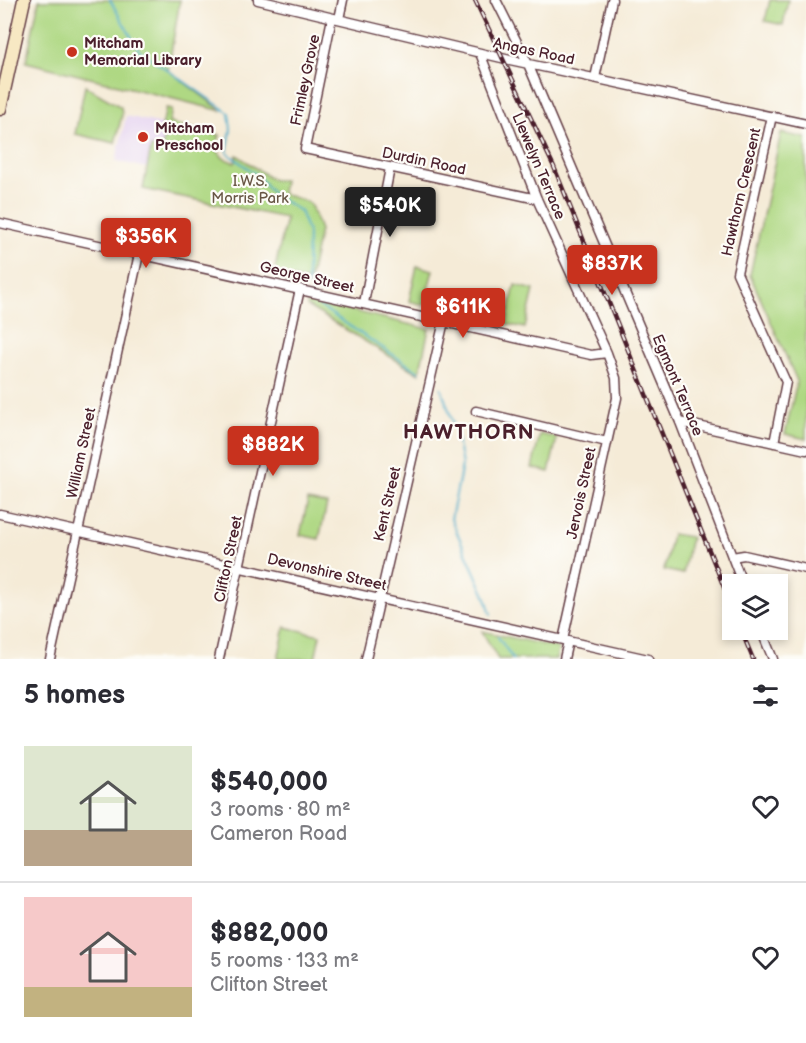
<!DOCTYPE html>
<meta charset="utf-8">
<style>
:root{--surface:#fff;--page:#f7f7f7;--text:#2b2b33;--muted:#7c7c81;--line:#e1e1e2;--accent:#c8321e}
body{margin:0;font-family:"Balsamiq Sans",sans-serif;background:var(--page);color:var(--text);height:100vh;display:flex;flex-direction:column;font-size:22px;white-space:nowrap}
*{box-sizing:border-box;margin:0}
p{font-size:20px;color:var(--muted)}
.icon{flex:none;width:33px;height:33px;fill:none;stroke:currentColor;stroke-width:2;stroke-linecap:round;stroke-linejoin:round}
.map{position:relative;height:659px;overflow:hidden}
.details{display:flex;flex-direction:column;background:var(--surface);flex:1}
.details>*{flex:none}
.buttons{position:absolute;left:722px;top:574px;display:grid;gap:12px}
.buttons a{display:grid;place-items:center;width:66px;height:66px;border-radius:0px;background:var(--surface);box-shadow:0 3px 9px #0003;font-size:30px}
.price{position:absolute;translate:-50% -51px;padding:0 14px;border-radius:6px;background:var(--accent);color:#fff;font-size:20px;line-height:39px;filter:drop-shadow(0 2px 3px #0008)}
.price::after{content:'';position:absolute;left:50%;top:36px;width:18px;height:14px;margin-left:-9px;background:inherit;clip-path:polygon(0 0,100% 0,50% 100%)}
.price.selected{background:#222;color:#fff}
ul{padding:0;list-style:none}
li{display:flex;align-items:center;gap:18px;height:150px;padding:0 24px}
li+li{border-top:2px solid var(--line)}
li span{display:grid;place-items:center;flex:none;width:168px;height:120px;border-radius:0px;color:#555}
li>.icon{margin-inline-start:auto}
span .icon{width:72px;height:72px;fill:#fffc;stroke-width:1}
li b{font-size:26px}
h2{display:flex;justify-content:space-between;align-items:center;height:72px;padding:0 24px;font-size:26px}
.map>svg:first-child{display:block}
.built{fill:#e5d3f1}
.green{fill:#afd883;stroke:#7c7c57;stroke-width:1.5}
.lines{fill:none;stroke-linecap:round;stroke-linejoin:round}
.stream{stroke:#4caccb;stroke-width:2}
.minor-casing{stroke:#643e45;stroke-width:11}
.secondary-casing{stroke:#643e45;stroke-width:15}
.minor{stroke:#fff;stroke-width:8}
.secondary{stroke:#f7e8c3;stroke-width:12}
.rail-casing{stroke:#4a1f2b;stroke-width:4.5}
.rail{stroke:#fdfcf7;stroke-width:2;stroke-dasharray:7;stroke-linecap:butt}
.poi-dot{fill:#c8321e;stroke:#fdfcf7;stroke-width:2}
.labels{text-anchor:middle;stroke-width:4.5;stroke-linejoin:round;paint-order:stroke}
.poi-label{font-size:15px;font-weight:bold;fill:#4a1f2b;stroke:#fdfcf7;text-anchor:start}
.street-label{font-size:15px;fill:#4a1f2b;stroke:#fdfcf7}
.park-label{font-size:15px;fill:#685645;stroke:#fdfcf7}
.district-label{font-size:21px;font-weight:bold;letter-spacing:1.5px;fill:#4a1f2b;stroke:#fdfcf7}
</style>
<div class="map">
<svg width="806" height="659" viewBox="0 0 806 659">
<rect width="100%" height="100%" fill="#fdfcf7"/>
<filter id="ink" filterUnits="userSpaceOnUse"><feTurbulence type="fractalNoise" baseFrequency=".0167" numOctaves="2"/><feDisplacementMap in="SourceGraphic" scale="12" xChannelSelector="R" yChannelSelector="G"/><feConvolveMatrix kernelMatrix="1 2 1 2 8 2 1 2 1" color-interpolation-filters="sRGB"/></filter>
<filter id="wash" filterUnits="userSpaceOnUse"><feTurbulence type="fractalNoise" baseFrequency=".008" numOctaves="4" result="noise"/><feDisplacementMap in="SourceGraphic" scale="24" xChannelSelector="R" yChannelSelector="G"/><feGaussianBlur stdDeviation="1.35" result="paint"/><feColorMatrix in="noise" values="0 0 0 0 0 0 0 0 0 0 0 0 0 0 0 0 0 1.4 0 .05"/><feComposite in="paint" operator="in"/></filter>
<g filter="url(#wash)">
<rect width="100%" height="100%" fill="#f5ebd7"/>
<path class="built" d="M126 116 162 124V126L167 128 161 149 151 148 147 168 116 161Z"/>
<path class="green" d="M39 0H180L168 70 222 111 26 62Z
M770 0H788L783 25 765 21Z
M85 86 121 107 122 115 115 143 75 134Z
M166 108 172 109 169 123 220 135 216 148 223 158 235 163 237 155 273 180H284L282 193 310 203 320 230 309 281 274 274 286 218 143 189 151 147 162 149 166 128 162 126Z
M781 133 806 138V439L785 434 797 381 750 275Z
M417 266 433 270 424 305 409 301Z
M515 285 534 290 525 328 506 324Z
M308 300 429 329 419 374 307 306Z
M540 434 557 438 549 472 532 468Z
M308 500 327 504 319 539 300 535Z
M672 534 691 537 683 574 664 570Z
M285 627 320 635 315 659H278Z
M482 631 559 648 556 659H498Z"/>
<g class="lines">
<path class="stream" d="M110 0 139 50 229 113 231 129 227 153 257 175 273 194 300 211 308 232 307 277 309 288
M311 294 312 301 419 372
M441 388 455 428 462 465 451 519 486 598 491 614
M498 637 513 659"/>
</g>
</g>
<g filter="url(#ink)">
<g class="lines">
<defs>
<path id="minor" d="M258 0 510 60 806 124
M496 0 528 64 680 422 743 585
M332 18 305 149 537 199
M339 19 343 0
M480 53 537 199 607 353 616 378 617 398 563 640
M595 78 612 0
M772 116 737 273 786 382 774 443
M0 223 591 355 607 353
M364 303 390 168
M476 411 607 442
M680 422 806 450
M0 514 648 659
M732 557 744 555 806 569
M761 630 773 659
M50 659 139 254
M219 659 300 289
M366 659 444 321
M564 659 568 641"/>
<path id="secondary" d="M0 109 24 0"/>
</defs>
<use href="#minor" class="minor-casing"/>
<use href="#secondary" class="secondary-casing"/>
<use href="#minor" class="minor"/>
<use href="#secondary" class="secondary"/>
<defs>
<path id="rail" d="M475 0 554 167 732 607
M741 630 753 659"/>
</defs>
<use href="#rail" class="rail-casing"/>
<use href="#rail" class="rail"/>
</g>
</g>
<g class="poi-dot">
<circle cx="72" cy="52" r="6"/>
<circle cx="143" cy="137" r="6"/>
</g>
<g class="labels">
<g class="poi-label">
<text x="84" y="48">Mitcham<tspan x="84" dy="17">Memorial Library</tspan></text>
<text x="155" y="133">Mitcham<tspan x="155" dy="17">Preschool</tspan></text>
</g>
<g class="street-label">
<text transform="translate(534 51) rotate(12)" y="5">Angas Road</text>
<text transform="translate(305 80) rotate(-78)" y="5">Frimley Grove</text>
<text transform="translate(424 161) rotate(12)" y="5">Durdin Road</text>
<text transform="translate(539 166) rotate(67)" y="5">Llewelyn Terrace</text>
<text transform="translate(741 192) rotate(-77)" y="5">Hawthorn Crescent</text>
<text transform="translate(307 277) rotate(13)" y="5">George Street</text>
<text transform="translate(678 385) rotate(67)" y="5">Egmont Terrace</text>
<text transform="translate(81 453) rotate(-78)" y="5">William Street</text>
<text transform="translate(581 493) rotate(-78)" y="5">Jervois Street</text>
<text transform="translate(387 504) rotate(-77)" y="5">Kent Street</text>
<text transform="translate(228 559) rotate(-78)" y="5">Clifton Street</text>
<text transform="translate(327 572) rotate(13)" y="5">Devonshire Street</text>
</g>
<g class="park-label">
<text x="250" y="186">I.W.S.<tspan x="250" dy="17">Morris Park</tspan></text>
</g>
<g class="district-label">
<text x="469" y="439">HAWTHORN</text>
</g>
</g>
</svg>
<div class="buttons">
<a><svg class="icon" aria-label="layers" viewBox="0 0 24 24"><path d="M12 4l9 5-9 5-9-5zM3 14l9 5 9-5"/></svg></a>
</div>
<b class="price selected" style="left:390px;top:238px">$540K</b>
<b class="price" style="left:146px;top:269px">$356K</b>
<b class="price" style="left:612px;top:296px">$837K</b>
<b class="price" style="left:463px;top:339px">$611K</b>
<b class="price" style="left:273px;top:477px">$882K</b>
</div>
<section class="details">
<h2>5 homes<svg class="icon" aria-label="filters" viewBox="0 0 24 24"><path d="M4 7h16M4 17h16"/><circle cx="9" cy="7" r="2"/><circle cx="15" cy="17" r="2"/></svg></h2>
<ul>
<li><span style="background:linear-gradient(#dfe7d0 70%,#b9a48a 0)"><svg class="icon" aria-label="home" viewBox="0 0 24 24"><path d="M3 11l9-7 9 7M6 9v11h12V9"/></svg></span><div><b>$540,000</b><p>3 rooms · 80 m²</p><p>Cameron Road</p></div><svg class="icon" aria-label="heart" viewBox="0 0 24 24"><path d="M12 20l-8-8c-3-5 5-10 8-4 3-6 11-1 8 4z"/></svg></li>
<li><span style="background:linear-gradient(#f6c9c9 75%,#c2b280 0)"><svg class="icon" aria-label="home" viewBox="0 0 24 24"><path d="M3 11l9-7 9 7M6 9v11h12V9"/></svg></span><div><b>$882,000</b><p>5 rooms · 133 m²</p><p>Clifton Street</p></div><svg class="icon" aria-label="heart" viewBox="0 0 24 24"><path d="M12 20l-8-8c-3-5 5-10 8-4 3-6 11-1 8 4z"/></svg></li>
</ul>
</section>
